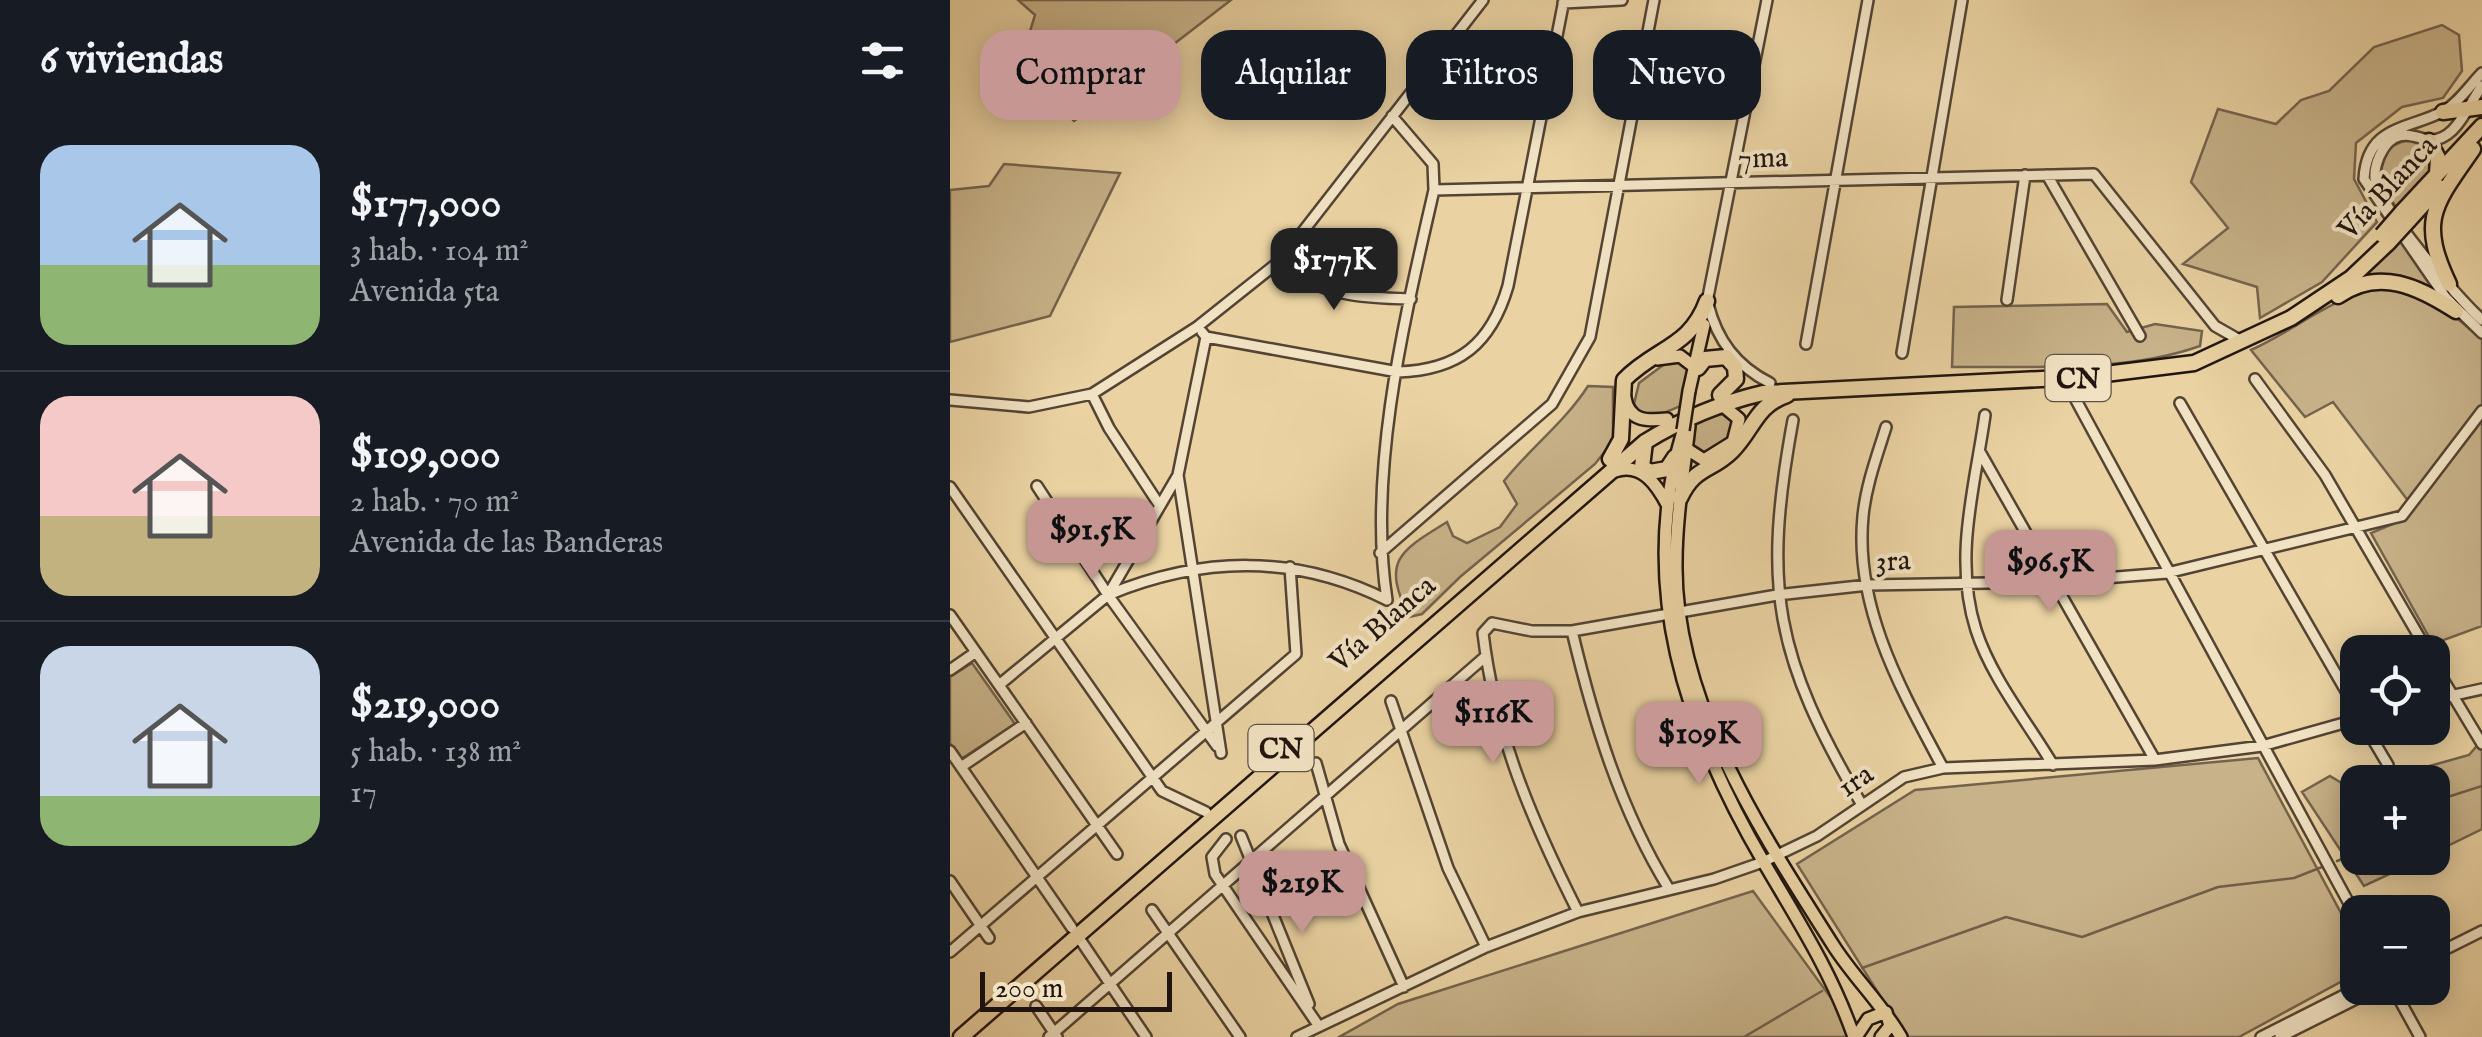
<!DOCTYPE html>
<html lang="es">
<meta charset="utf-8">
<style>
:root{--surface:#171b24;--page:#20242c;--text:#f1f3f6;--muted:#9ea1a6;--line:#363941;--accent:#c59692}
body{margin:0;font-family:"IM FELL English",serif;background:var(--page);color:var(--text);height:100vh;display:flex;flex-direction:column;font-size:38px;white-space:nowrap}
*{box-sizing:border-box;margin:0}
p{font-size:32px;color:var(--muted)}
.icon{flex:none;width:55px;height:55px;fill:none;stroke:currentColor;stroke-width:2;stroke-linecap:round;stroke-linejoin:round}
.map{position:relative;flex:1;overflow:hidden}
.details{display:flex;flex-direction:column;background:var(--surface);width:950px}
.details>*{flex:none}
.banner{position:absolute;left:30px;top:30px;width:950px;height:90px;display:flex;gap:20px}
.tools{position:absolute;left:1390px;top:635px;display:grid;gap:20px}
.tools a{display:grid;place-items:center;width:110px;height:110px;border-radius:20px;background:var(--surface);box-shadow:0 5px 25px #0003;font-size:50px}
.scale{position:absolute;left:30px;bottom:25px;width:192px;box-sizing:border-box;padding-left:10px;border:5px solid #21140e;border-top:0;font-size:28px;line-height:35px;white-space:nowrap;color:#21140e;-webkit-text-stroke:8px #f1e2c3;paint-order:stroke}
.price{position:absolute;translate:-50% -85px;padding:0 22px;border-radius:20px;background:var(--accent);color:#111;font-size:32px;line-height:65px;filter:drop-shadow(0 2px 5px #0008)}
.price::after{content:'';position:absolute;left:50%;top:60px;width:30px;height:22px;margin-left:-15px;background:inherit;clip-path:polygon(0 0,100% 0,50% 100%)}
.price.active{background:#222;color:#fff}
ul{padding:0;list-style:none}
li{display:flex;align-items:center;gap:30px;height:250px;padding:0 40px}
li+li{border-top:2px solid var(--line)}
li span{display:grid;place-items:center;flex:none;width:280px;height:200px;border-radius:30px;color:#555}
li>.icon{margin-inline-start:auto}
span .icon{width:120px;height:120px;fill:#fffc;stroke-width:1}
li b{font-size:42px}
h2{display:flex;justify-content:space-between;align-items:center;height:120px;padding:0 40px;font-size:42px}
.pill{padding:0 35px;border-radius:30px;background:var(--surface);box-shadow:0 5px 25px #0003;font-size:35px;line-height:90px}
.pill.active{background:var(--accent);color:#111}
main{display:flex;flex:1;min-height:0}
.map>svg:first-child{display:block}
.green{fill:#c8b289;stroke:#74634c;stroke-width:2.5}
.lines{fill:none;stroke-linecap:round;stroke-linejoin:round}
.stream{stroke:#715f49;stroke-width:2.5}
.minor-casing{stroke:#534433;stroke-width:14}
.major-casing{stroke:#21140e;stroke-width:16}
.highway-casing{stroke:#21140e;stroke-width:19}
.minor{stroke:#f1e2c3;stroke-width:9}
.major{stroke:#ead2a2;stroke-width:11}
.highway{stroke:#ead2a2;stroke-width:14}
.major-bridge-casing{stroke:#21140e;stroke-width:16;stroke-linecap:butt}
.highway-bridge-casing{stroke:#21140e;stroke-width:19;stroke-linecap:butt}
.major-bridge{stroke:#ead2a2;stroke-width:11}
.highway-bridge{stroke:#ead2a2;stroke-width:14}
.labels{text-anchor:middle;stroke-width:8;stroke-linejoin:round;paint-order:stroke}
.shield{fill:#f1e2c3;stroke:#5f5244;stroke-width:2.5}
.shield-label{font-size:28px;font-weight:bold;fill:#21140e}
.street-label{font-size:30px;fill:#21140e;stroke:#f1e2c3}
</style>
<main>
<section class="details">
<h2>6 viviendas<svg class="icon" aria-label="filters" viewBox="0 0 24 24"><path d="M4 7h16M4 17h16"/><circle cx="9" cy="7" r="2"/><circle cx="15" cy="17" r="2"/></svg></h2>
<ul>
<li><span style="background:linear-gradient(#a9c7e8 60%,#8fb573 0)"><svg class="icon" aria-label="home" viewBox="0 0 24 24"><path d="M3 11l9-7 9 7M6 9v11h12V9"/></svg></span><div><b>$177,000</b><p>3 hab. · 104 m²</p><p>Avenida 5ta</p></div></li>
<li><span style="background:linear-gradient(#f6c9c9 60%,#c2b280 0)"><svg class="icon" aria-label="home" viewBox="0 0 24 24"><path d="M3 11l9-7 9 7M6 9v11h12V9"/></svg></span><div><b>$109,000</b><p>2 hab. · 70 m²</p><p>Avenida de las Banderas</p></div></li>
<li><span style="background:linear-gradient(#c9d6e8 75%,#8fb573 0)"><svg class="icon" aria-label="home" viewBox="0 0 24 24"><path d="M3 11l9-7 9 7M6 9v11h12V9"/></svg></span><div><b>$219,000</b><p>5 hab. · 138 m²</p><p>17</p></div></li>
</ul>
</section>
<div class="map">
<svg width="1532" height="1037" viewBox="0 0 1532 1037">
<rect width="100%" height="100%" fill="#ead2a2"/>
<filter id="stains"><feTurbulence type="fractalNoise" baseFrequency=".002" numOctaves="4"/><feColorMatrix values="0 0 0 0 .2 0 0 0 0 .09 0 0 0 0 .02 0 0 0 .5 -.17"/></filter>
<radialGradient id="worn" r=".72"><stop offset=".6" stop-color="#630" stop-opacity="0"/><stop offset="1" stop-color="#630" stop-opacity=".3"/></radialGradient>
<path class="green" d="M68 0H281L124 121 71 61 85 15Z
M1492 25 1509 35 1512 71 1493 98 1452 107 1406 143 1404 179 1427 222 1372 282 1310 318 1307 287 1233 264 1278 228 1241 182 1268 109 1326 124 1351 100 1379 91 1424 47Z
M1458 139 1478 146 1484 170 1449 211C1432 188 1423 171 1442 146Z
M54 164 170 173 100 316 0 342V190L39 186Z
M1448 238 1495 298 1478 288 1397 286Z
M1444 286 1497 310 1532 339V406L1459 502 1383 402 1355 417 1301 350C1350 328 1389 290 1444 286Z
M1157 304 1177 332 1205 324 1252 331 1250 346C1174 373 1082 366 1002 367L1004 307Z
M720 360 738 366 733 405 707 416 690 412 684 404 689 383Z
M638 386 663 387V441L645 464 510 577 472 614 459 617C432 561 448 552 497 522L503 536 517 543 550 527 567 504 554 481C581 447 615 422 638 386Z
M779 412 785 417 782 438 752 457 742 446 746 421Z
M1532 421V626L1483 644 1421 533 1455 519Z
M22 663 65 724 11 759 0 743V677Z
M1532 740V829L1483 853 1482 782H1422L1519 755Z
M1308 758 1407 943V973L1289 1037H956L847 864 965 790Z
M1380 776 1400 788 1407 787 1408 858H1474L1414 886 1352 792Z
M803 891 884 1002 898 1037H389L448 1004Z"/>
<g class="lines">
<path class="stream" d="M1482 802 1532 786
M1387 861 1408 853
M912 968 1056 917 1132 937 1268 887 1344 878 1372 867
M794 1037 872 991"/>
<defs>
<path id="minor" d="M613 3 672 0
M1532 73C1521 84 1507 105 1492 112 1456 130 1417 126 1414 179L1496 298 1532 333
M1532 86C1518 105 1504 147 1474 139 1464 136 1454 133 1444 138 1432 145 1424 165 1425 178 1428 207 1508 298 1532 320
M1097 175 1190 336
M484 190 1144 174 1265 326 1293 342
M330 261C369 296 411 298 461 299
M1057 300 1075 175
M757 302 817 0
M758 304C767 340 786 366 820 383
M252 332 256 337 228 475 271 753
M256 337 448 372C509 370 541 344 558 286L614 0
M856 344 918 0
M952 353 1012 0
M1114 378 1408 920
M1305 379 1375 475 1478 652
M142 394 159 428 210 506
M0 400 79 407 142 394 247 327 330 261 533 0
M1230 403 1408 712
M1035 415C1025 486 1003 558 1026 630 1041 677 1078 723 1103 765
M843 420C812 589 825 656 912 805
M936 427C927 456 916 485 913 516 904 608 952 691 993 768
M1030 452 1205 760
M87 486 158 595 267 746
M0 487 212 791 256 812
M430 553 602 404 640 337 704 0
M158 595C253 556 344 554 437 600
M437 600C417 471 455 317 484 190L483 164 442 116
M0 615 167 854
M622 631C644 723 670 809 719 889
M1482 661 1532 744
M0 670 26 652
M49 685 158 595 228 475
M1482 700 1532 689
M441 701 498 868 536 947
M1416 728 1438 765
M0 751 122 928
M366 763 389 844 454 987
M11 767 76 723
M291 836 359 1004
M276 839 262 857 265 874 368 1025
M0 881 39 938
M202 910 290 1037
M628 912C582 821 545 735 533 633L542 623 582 631H622L827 595 918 585 1104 582 1217 573 1452 516 1532 411
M127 935 196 1037
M0 952 346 654 340 567
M1482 956 1532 931
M1443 988 1470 1037
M86 1006 107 1037
M99 1037 536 656
M347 1037 536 947 628 912 764 879 813 862 867 836 954 777 993 768 1205 760 1312 746 1408 719
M1311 1037 1408 988
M1330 1037 1428 988"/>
<path id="major" d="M707 359 730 356 743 366
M739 391 754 325
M675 398C679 422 698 421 717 419
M739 426C734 472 726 517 726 563 724 702 812 833 883 945 904 978 932 1004 951 1037
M733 431C687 586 735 727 813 861 848 921 881 971 904 1037
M737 449 754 460 783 442 789 419 771 404
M665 471C692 462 707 485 718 506
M906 1037 918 1019 936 1012 940 1026 931 1037"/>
<path id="highway" d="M1493 112 1532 107
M1479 141 1488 158 1487 174
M1452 212 1532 126
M1459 220 1489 187
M1499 284C1468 219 1485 204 1523 149
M1388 296C1429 267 1469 287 1506 311
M748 368 755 359 776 357 785 367 786 379 770 395
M695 442 692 467 700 472 717 469 725 457
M660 459 671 439 674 380C706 347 740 348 757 301
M730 498C745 466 761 472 782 451 803 430 806 405 837 395
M11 1037 695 442C732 419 770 403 813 393L1131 377 1244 363 1341 318 1401 278 1438 243"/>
</defs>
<use href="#minor" class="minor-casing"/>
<use href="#major" class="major-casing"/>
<use href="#highway" class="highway-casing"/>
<use href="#minor" class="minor"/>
<use href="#major" class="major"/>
<use href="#highway" class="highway"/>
<defs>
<path id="major-bridge" d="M733 430 739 391"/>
<path id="highway-bridge" d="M1432 235 1452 212
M1438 243 1459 220"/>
</defs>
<use href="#major-bridge" class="major-bridge-casing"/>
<use href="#highway-bridge" class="highway-bridge-casing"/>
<use href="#major-bridge" class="major-bridge"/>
<use href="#highway-bridge" class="highway-bridge"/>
</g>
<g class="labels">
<g class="shield">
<rect x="1095.5" y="355" width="65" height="46" rx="8"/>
<rect x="298.5" y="725" width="65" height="46" rx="8"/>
</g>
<g class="shield-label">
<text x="1128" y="388">CN</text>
<text x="331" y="758">CN</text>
</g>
<g class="street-label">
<text transform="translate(813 157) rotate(-1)" y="10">7ma</text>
<text transform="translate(1437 187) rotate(-47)" y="10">Vía Blanca</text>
<text transform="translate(943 560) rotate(-2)" y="10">3ra</text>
<text transform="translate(432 623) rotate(-41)" y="10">Vía Blanca</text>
<text transform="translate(905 780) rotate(-34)" y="10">1ra</text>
</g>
</g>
<rect width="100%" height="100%" filter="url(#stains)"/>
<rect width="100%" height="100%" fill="url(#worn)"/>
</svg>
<div class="tools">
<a><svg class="icon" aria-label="locate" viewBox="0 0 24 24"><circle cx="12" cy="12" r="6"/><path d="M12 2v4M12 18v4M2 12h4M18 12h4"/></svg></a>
<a>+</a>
<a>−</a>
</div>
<div class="scale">200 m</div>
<b class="price active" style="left:384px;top:313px">$177K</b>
<b class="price" style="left:142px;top:583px">$91.5K</b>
<b class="price" style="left:1100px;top:615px">$96.5K</b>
<b class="price" style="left:543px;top:766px">$116K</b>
<b class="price" style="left:749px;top:787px">$109K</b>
<b class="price" style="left:352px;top:936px">$219K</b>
<div class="banner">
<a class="pill active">Comprar</a>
<a class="pill">Alquilar</a>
<a class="pill">Filtros</a>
<a class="pill">Nuevo</a>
</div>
</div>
</main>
